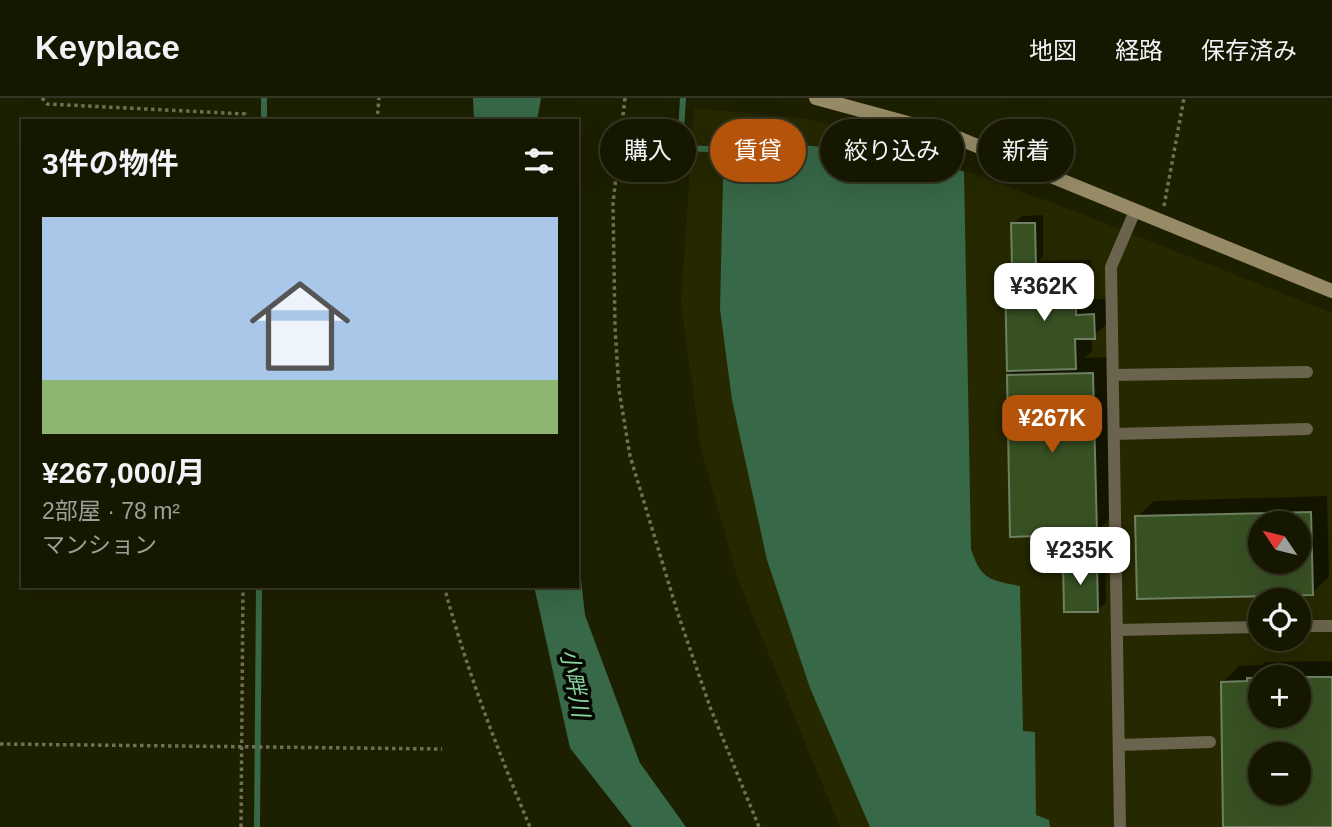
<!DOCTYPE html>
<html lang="ja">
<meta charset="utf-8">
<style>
:root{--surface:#161701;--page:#1f200b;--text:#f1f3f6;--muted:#9e9f99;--line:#353623;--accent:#b45309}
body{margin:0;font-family:Helvetica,"Noto Sans JP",sans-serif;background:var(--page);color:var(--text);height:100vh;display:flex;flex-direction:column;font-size:26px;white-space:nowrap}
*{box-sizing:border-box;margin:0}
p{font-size:23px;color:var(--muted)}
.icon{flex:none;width:38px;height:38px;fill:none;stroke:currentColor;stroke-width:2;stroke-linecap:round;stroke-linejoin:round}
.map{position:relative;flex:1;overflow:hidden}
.sheet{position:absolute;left:21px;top:21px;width:558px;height:469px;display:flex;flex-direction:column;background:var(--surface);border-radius:0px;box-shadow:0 7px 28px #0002,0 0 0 2px var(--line)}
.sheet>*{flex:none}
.hud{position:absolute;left:600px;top:21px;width:626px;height:63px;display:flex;gap:14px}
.needle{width:46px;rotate:305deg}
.controls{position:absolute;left:1248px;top:413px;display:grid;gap:14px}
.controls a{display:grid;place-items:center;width:63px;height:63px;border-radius:50%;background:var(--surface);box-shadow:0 7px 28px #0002,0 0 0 2px var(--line);font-size:35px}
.price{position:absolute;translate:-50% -60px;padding:0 16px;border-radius:14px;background:#fff;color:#222;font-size:23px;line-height:46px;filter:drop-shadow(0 2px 4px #0008)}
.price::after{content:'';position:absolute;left:50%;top:42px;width:21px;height:16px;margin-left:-10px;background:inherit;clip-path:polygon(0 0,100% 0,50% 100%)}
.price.on{background:var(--accent);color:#fff}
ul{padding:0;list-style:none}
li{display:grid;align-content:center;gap:14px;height:371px;padding:0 21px}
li+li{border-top:2px solid var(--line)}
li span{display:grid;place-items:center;height:217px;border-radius:0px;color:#555}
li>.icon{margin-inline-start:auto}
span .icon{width:126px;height:126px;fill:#fffc;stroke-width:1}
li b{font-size:30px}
h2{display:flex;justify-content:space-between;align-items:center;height:84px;padding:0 21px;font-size:30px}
.chip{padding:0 24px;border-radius:32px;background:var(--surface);box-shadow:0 7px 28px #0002,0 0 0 2px var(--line);font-size:24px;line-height:63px}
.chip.on{background:var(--accent);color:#fff}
header{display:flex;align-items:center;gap:42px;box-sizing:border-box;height:98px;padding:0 35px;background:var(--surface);border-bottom:2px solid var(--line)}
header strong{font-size:33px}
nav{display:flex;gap:38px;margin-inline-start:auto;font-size:24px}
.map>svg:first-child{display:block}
.built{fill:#262800;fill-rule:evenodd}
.water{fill:#376847}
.shadow{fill:#0007;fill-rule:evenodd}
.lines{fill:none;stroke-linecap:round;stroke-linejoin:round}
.stream{stroke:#376847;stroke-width:6}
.building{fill:#385123;stroke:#6e8062;stroke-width:2;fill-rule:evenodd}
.path{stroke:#6e7058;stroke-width:3.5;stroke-dasharray:3.5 3.5;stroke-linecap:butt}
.lane{stroke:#6a634d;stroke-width:12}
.secondary{stroke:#978b67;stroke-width:14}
.labels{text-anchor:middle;stroke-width:7;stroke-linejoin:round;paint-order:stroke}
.water-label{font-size:23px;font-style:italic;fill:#8ad6a1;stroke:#070801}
</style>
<header>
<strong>Keyplace</strong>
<nav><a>地図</a><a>経路</a><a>保存済み</a></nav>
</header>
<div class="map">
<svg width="1332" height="729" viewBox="0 0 1332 729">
<rect width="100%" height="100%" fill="#1d1f01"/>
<path class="built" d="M694 10 809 21 874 39 1074 113 1332 215V729H840L738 481 701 351 681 206ZM1260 425H1298V464H1260ZM1260 502H1298V541H1260ZM1260 579H1298V618H1260ZM1260 656H1298V695H1260Z"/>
<path class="water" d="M473 0H541L537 23H474Z
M724 40 922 58 964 74 971 451C981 482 990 482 1020 488L1023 633 1035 634 1036 717 1049 722 1050 729H870L810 590 767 462 732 302 720 211Z
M578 454 585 517 640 665 686 729H632L570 650 534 488H578Z"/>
<path class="shadow" d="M1043 117V158L1039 163 1091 162 1092 201H1110V223L1092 239V253L1085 260 1109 259 1112 418 1096 435 1008 278 1015 271 1007 180 1020 167 1013 126 1022 118Z
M1327 398 1329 479 1312 495 1137 419 1154 403ZM1260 425H1298V464H1260Z
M1105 455 1106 504 1098 512 1065 464 1073 456Z
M1332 563V729H1225L1223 584 1239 568 1262 567 1265 564ZM1260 579H1298V618H1260ZM1260 656H1298V695H1260Z"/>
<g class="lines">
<path class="stream" d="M683 0 680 50 731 52
M264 23V0
M257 729 259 488"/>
</g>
<path class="building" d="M1011 125H1035L1036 169H1012Z
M1076 178V217L1094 216 1095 241H1075L1076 271 1007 273 1005 179Z
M1093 275 1097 436 1010 439 1007 277Z
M1311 414 1313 497 1137 501 1135 418ZM1260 425H1298V464H1260Z
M1063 463H1097L1098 514H1064Z
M1298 579H1332V729H1223L1221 584 1247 583V580H1260V618H1298ZM1260 656H1298V695H1260Z"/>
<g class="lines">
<path class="path" d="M42 0 47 6 245 16 246 23
M625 0 613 105 615 229 619 292 630 358 678 516 710 609 759 729
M377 23 379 0
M1164 108 1184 0
M444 488C466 570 497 651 530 729
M0 646 442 651
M241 729 243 488"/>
<path class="lane" d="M1113 277 1307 274
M1114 336 1307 331
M1298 528H1332
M1117 532 1260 529
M1119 647 1210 644
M1120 729 1111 169 1135 113"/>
<path class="secondary" d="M816 0 948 36 1332 193"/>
</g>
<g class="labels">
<g class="water-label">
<text transform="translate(575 585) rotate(79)" y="8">小畔川</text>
</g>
</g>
</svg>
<div class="controls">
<a><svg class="needle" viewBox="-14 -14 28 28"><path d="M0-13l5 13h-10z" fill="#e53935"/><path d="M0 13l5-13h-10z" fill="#9e9f99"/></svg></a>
<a><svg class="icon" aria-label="locate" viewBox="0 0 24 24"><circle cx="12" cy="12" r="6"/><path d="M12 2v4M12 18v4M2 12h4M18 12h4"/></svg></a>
<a>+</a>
<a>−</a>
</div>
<b class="price" style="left:1044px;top:225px">¥362K</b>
<b class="price on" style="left:1052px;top:357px">¥267K</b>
<b class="price" style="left:1080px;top:489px">¥235K</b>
<div class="hud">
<a class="chip">購入</a>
<a class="chip on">賃貸</a>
<a class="chip">絞り込み</a>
<a class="chip">新着</a>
</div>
<section class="sheet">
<h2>3件の物件<svg class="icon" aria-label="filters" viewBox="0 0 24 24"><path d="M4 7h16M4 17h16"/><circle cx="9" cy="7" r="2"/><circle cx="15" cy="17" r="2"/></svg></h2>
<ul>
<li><span style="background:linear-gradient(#a9c7e8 75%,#8fb573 0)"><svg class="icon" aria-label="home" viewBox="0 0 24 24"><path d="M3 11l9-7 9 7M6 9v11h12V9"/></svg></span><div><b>¥267,000/月</b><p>2部屋 · 78 m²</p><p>マンション</p></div></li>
</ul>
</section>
</div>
